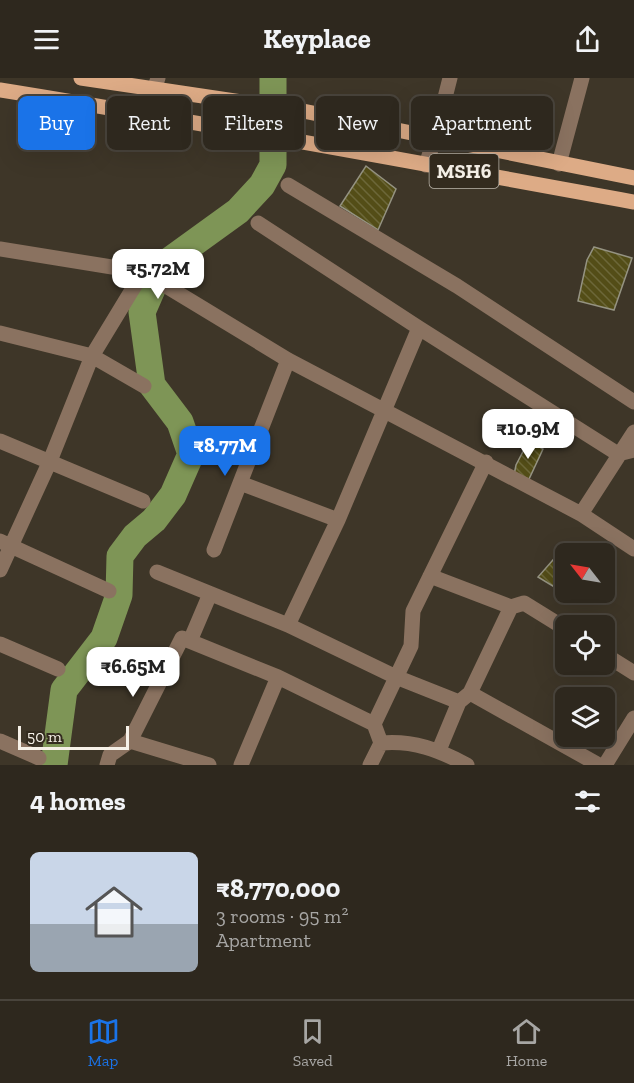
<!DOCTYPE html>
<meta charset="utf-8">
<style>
:root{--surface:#2e281e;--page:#3a342b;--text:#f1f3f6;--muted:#a7a6a4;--line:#49443c;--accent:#1a73e8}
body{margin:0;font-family:"Zilla Slab",serif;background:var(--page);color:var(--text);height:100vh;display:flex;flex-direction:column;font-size:22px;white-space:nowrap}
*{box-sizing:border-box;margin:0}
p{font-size:20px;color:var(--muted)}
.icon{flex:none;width:33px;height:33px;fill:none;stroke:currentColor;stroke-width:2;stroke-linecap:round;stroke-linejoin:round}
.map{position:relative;height:687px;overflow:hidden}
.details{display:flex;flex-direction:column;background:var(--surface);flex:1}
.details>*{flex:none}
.hud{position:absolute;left:18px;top:18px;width:598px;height:54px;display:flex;gap:12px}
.needle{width:39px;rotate:301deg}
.fabs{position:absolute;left:555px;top:465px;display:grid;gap:12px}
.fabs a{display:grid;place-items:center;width:60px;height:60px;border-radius:9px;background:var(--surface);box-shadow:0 6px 24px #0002,0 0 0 2px var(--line);font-size:30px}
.scale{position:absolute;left:18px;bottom:15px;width:111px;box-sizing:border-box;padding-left:6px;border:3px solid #f6f1e8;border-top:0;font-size:16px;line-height:21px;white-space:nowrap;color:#f6f1e8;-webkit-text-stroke:4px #332b1e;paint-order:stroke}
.price{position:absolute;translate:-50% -51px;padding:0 14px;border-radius:12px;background:#fff;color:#222;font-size:20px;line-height:39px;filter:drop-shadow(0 2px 3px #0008)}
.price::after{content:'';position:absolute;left:50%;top:36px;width:18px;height:14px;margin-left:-9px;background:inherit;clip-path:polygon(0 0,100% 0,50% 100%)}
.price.selected{background:var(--accent);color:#fff}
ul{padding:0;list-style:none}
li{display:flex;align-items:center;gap:18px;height:150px;padding:0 30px}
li+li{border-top:2px solid var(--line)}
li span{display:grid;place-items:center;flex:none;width:168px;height:120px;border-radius:9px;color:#555}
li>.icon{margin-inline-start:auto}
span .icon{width:72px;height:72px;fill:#fffc;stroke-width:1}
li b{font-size:26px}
h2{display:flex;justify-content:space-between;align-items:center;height:72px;padding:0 30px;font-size:26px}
.chip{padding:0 21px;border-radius:9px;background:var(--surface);box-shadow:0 6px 24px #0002,0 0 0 2px var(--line);font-size:21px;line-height:54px}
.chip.selected{background:var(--accent);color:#fff}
header{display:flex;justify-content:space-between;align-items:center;height:78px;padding:0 30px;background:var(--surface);font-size:27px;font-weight:700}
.menu{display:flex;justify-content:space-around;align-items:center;height:84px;border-top:2px solid var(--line);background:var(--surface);font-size:16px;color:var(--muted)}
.menu a{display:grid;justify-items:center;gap:3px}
.menu .selected{color:var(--accent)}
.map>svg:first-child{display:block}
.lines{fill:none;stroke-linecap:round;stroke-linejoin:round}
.river{stroke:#7e9556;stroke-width:27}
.building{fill:url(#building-back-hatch);stroke:#959382;stroke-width:1.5}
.street{stroke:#8a7260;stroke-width:15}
.primary{stroke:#ddab86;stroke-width:15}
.labels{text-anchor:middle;stroke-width:5;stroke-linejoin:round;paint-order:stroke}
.shield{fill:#332b1e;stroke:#bcb6ab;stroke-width:1.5}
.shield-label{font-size:20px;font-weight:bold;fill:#f6f1e8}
</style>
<header><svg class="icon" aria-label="menu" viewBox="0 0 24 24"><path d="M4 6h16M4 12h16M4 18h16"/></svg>Keyplace<svg class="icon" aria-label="share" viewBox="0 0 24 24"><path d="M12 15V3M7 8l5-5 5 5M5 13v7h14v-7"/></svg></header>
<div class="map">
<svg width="634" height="687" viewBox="0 0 634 687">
<defs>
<pattern id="building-back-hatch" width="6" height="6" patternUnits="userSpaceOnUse" patternTransform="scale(1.5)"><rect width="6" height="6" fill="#534d17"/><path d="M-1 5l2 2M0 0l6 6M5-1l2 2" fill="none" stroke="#6c6739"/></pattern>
</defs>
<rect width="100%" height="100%" fill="#3e3628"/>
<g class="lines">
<path class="river" d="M54 687 64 612 104 560 119 517 120 478 135 458 154 442 173 417 191 376 180 344 152 307 142 234 162 188 238 133 262 107 273 87V0"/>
</g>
<path class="building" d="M366 88 396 111 378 152 340 128Z
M594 169 632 180 614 232 578 223 587 182Z
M529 362 543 371 529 401 514 397 516 387Z
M567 466 583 476H566V507L561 513 538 499Z"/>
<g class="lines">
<path class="street" d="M154 12 158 0
M559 86 582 0
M426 87 435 59 450 0
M288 107 457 208 634 324
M258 145 419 250 618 376 634 372
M0 171 143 194 288 282 581 436 634 471
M0 255 92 278 144 308
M288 282 240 405 338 442
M0 363 143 423
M581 436 634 354
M0 463 109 513
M214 472 240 405
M0 492 50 383 92 278 143 194
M157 494 288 547 396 599 459 624 470 615 599 687
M430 498 511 529 524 525 566 551
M288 547 338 442 419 250
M190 563 210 516
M0 566 58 591
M604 576 634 595
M470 615 511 529
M0 663 39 680
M130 663 209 687
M381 665C413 662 439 672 467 687
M439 672 459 624
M107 687 110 677 130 663 182 560 278 599 374 646
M241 687 278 599
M370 687 381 665 374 646 411 568 413 533 486 384
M605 687 634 640"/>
<path class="primary" d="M81 0 303 33 634 100
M0 12C212 46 423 86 634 124"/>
</g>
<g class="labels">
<rect class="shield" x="429.5" y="76" width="69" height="34" rx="4.5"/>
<g class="shield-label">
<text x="464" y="100">MSH6</text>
</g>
</g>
</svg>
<div class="fabs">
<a><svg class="needle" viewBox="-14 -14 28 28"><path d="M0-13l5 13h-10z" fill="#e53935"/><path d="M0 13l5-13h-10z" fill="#a7a6a4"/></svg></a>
<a><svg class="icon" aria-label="locate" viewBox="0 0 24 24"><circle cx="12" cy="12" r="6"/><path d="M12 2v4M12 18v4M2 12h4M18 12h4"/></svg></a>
<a><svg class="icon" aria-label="layers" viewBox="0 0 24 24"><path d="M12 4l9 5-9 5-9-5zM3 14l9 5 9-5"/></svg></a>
</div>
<div class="scale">50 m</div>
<b class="price" style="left:158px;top:222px">₹5.72M</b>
<b class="price" style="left:528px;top:382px">₹10.9M</b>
<b class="price selected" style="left:225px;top:399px">₹8.77M</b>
<b class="price" style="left:133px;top:620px">₹6.65M</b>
<div class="hud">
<a class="chip selected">Buy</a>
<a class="chip">Rent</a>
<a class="chip">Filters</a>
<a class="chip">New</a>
<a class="chip">Apartment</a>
</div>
</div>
<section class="details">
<h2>4 homes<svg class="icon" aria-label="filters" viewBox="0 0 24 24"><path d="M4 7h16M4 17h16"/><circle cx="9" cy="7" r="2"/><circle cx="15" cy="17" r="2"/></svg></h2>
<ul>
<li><span style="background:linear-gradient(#c9d6e8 60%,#9aa5b1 0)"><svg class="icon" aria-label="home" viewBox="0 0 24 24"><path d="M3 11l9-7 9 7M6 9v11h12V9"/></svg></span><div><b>₹8,770,000</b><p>3 rooms · 95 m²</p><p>Apartment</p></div></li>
</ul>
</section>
<nav class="menu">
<a class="selected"><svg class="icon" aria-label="map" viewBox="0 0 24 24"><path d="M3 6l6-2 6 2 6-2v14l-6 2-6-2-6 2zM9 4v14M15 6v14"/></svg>Map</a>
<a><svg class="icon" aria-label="saved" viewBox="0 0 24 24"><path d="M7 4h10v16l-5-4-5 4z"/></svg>Saved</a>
<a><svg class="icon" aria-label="home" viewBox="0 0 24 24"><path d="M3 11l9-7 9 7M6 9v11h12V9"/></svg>Home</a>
</nav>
